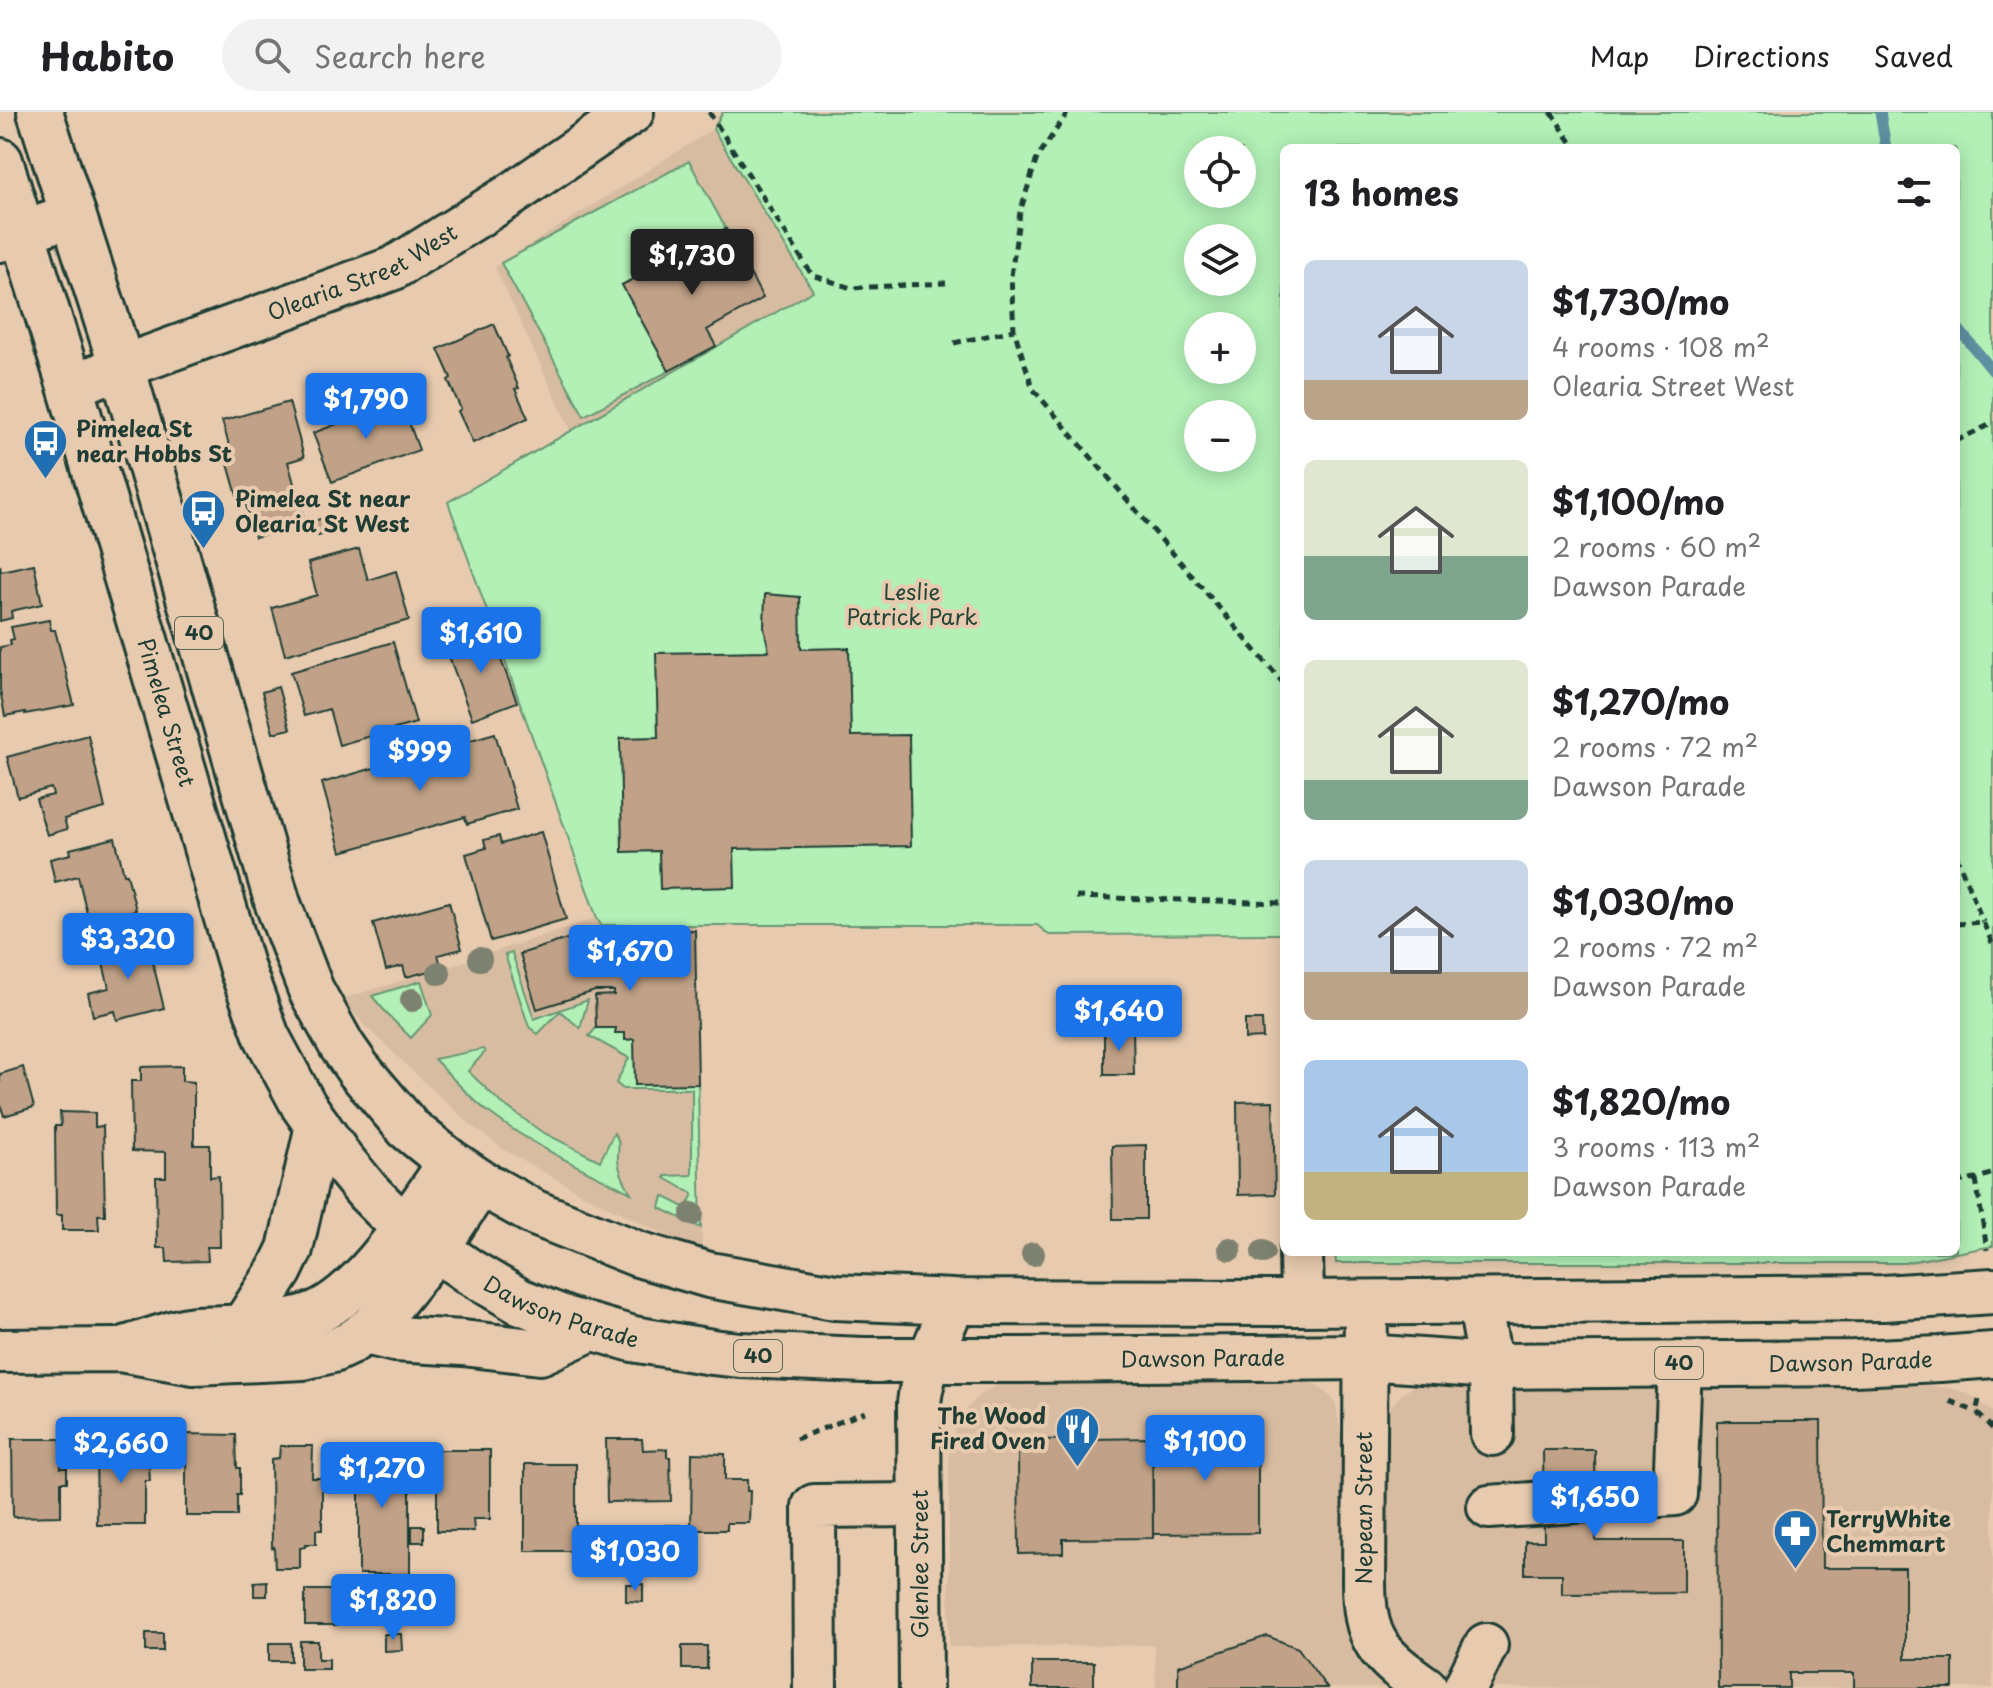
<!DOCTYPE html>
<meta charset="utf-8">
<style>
:root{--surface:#fff;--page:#f2f2f2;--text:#202124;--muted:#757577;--line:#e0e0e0;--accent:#1a73e8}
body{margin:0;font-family:"Playpen Sans",sans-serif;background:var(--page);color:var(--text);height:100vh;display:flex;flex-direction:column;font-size:30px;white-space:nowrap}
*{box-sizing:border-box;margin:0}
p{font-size:26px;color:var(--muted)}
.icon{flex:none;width:44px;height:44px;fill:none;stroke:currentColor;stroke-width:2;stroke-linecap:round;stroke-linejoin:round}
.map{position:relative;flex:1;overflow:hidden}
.panel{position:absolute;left:1280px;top:32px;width:680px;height:1112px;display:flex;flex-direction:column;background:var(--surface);border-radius:12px;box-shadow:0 4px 20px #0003}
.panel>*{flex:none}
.controls{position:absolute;left:1184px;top:24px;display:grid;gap:16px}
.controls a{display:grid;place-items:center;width:72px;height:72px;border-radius:50%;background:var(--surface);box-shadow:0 4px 20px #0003;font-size:40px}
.price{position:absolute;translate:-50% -68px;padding:0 18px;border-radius:8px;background:var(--accent);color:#fff;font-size:26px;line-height:52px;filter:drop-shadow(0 2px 4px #0008)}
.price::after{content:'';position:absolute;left:50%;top:48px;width:24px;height:18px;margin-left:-12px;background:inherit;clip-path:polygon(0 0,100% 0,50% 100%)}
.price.on{background:#222;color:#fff}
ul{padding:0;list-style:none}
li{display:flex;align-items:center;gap:24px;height:200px;padding:0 24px}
li span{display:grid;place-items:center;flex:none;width:224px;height:160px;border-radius:12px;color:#555}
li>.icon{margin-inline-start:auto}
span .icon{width:96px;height:96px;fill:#fffc;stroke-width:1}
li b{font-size:34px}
h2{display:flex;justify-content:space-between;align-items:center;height:96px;padding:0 24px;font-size:34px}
header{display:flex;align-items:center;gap:48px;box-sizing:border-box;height:112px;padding:0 40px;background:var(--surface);border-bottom:2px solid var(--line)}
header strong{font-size:38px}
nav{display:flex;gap:44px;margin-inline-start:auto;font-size:28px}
.search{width:560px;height:72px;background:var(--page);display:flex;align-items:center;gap:20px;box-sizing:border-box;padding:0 28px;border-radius:44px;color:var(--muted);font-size:30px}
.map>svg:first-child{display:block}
.built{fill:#d8bca1}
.green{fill:#b2f0b6;stroke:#689675;stroke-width:2;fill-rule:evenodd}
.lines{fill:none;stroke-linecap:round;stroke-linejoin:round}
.stream{stroke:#5d90a0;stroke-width:11}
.building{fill:#c1a288;stroke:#1f3d34;stroke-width:2}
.minor-casing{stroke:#1f3d34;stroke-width:48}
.major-casing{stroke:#1f3d34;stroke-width:50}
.path{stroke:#1f3d34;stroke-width:5;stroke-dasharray:8 6;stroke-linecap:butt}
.minor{stroke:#e8cbaf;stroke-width:42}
.major{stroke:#e8cbaf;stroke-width:44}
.tree{fill:#7d826f}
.labels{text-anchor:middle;stroke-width:8;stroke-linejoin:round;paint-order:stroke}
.shield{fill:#e8cbaf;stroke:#5b6859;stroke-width:2}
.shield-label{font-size:20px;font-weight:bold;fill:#1f3d34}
.street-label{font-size:22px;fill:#1f3d34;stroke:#e8cbaf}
.poi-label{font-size:22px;font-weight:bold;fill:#1f3d34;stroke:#e8cbaf;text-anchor:start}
.park-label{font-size:22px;fill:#26463a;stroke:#e8cbaf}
</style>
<header>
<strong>Habito</strong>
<div class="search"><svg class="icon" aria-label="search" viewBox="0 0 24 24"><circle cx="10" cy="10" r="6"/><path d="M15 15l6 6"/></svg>Search here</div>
<nav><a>Map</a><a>Directions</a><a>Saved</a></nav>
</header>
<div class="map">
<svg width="1993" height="1576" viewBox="0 0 1993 1576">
<rect width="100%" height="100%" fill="#e8cbaf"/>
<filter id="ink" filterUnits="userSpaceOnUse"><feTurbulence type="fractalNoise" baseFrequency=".0125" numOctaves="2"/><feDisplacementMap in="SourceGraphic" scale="16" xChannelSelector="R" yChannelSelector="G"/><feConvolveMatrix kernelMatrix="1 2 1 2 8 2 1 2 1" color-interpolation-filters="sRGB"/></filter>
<g filter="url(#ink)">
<path class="built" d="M713 17 813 179 571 319 495 155Z
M597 806 601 813 695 812 702 1138 674 1127 584 1083 503 1037 471 1013 438 983 365 914 341 887 444 856Z
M1290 1266 1317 1273 1333 1287 1336 1292 1341 1324V1463L1343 1503 1352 1530 1363 1551 1380 1569 1391 1576H1156L1154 1533 949 1535V1334L960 1306 979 1283 1000 1271 1014 1268Z
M1863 1268 1951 1276 1973 1284 1993 1300V1576H1466L1412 1539 1405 1532 1392 1514 1387 1498 1386 1486 1385 1319 1387 1303 1392 1293 1402 1282 1415 1273 1442 1270Z"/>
<path class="green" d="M723 0H1993V1134L1904 1151H1336L1335 1140H1956V36H1284V822L1049 823 1037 813H601L597 806 448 390 813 179 713 17ZM1198 38H1242V82H1198ZM1198 126H1242V170H1198ZM1198 214H1242V258H1198ZM1198 302H1242V346H1198Z
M689 49 726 117 622 173 669 259 584 304 501 151Z
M512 841 534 907 588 888 580 916 560 899 538 922 529 915 505 843Z
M421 869 432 903 411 926 388 903 372 884Z
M596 916H616V921H625V928L634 927 698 972 701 1116 660 1096 663 1084 686 1096 693 1082 665 1066V1064L692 1063V977H623L616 971 629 946 589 924Z
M483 937 485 940 468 959 499 989 542 1020 600 1049 614 1021C622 1031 617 1036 618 1048 619 1060 625 1071 631 1081 581 1056 531 1033 487 999 468 984 451 964 434 947Z"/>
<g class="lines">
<path class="stream" d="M1880 0 1886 36
M1956 214 1993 259"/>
</g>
<path class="building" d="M726 117 763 186 707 218 716 234 669 259 622 173Z
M494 212 508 244 506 246 519 276 515 277 528 306 473 331 458 299 461 297 448 268 451 266 438 237Z
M401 288 419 338 332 370 313 321Z
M289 290 304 345 288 350 305 411 255 425 244 386 238 387 226 345 232 343 222 309Z
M325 406 329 421 318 424 313 409Z
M359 437 368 468 396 459 409 508 285 543 272 496 317 483 308 451Z
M34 452 42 492 11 499 12 506 0 509V453L1 459Z
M765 482 800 485 801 537 849 536 851 624 909 623 911 734 734 737 735 775 660 777 659 739 622 740 620 626 658 625 656 541 769 539 764 516Z
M49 508 51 518H55L74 593 25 602V600L5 604 0 578V535L11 533 10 528 14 527 11 515Z
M490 519 517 590 472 607 446 536Z
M393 530 416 611 339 633 329 597 304 604 291 560Z
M278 575 290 617 273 621 262 580Z
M495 621 517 697 467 712 465 705 341 740 322 671Z
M88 623 105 696 64 707 67 717 47 723 36 687 53 683 51 676 18 685 7 645Z
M541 720 566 807 491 829 466 742 486 736 484 728 499 724 501 732Z
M115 726 124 762H127L136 798 89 810 78 764 55 770 50 747 71 742 70 737Z
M449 790 462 837 438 843 442 856 406 865 403 854 386 858 373 811Z
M695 818 698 972 635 973 634 927 625 928V921H615L616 916H596L595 884 614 883V879H595L537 897 520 842 592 819Z
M146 823 164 896 117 908 115 899 93 904 88 881 109 876 99 835Z
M1245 908H1262L1263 926 1245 927Z
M1104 918H1133L1134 963H1104Z
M182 954V969L194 970V1033H210V1065L219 1064 220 1135H207L208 1149 167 1150 166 1136H157L156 1065H166V1040L132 1039 131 969H141V955Z
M23 955 34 995 4 1004 0 991V962Z
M1273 989 1275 1082 1238 1083 1237 990Z
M60 1000 95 1001V1015L103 1014 105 1103H98L99 1118H62V1103H56L55 1014H61Z
M1146 1033V1107H1113L1112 1034Z
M1717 1309H1821L1822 1456H1905V1547H1953V1576H1854V1561H1789V1576H1718Z
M1152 1321H1258V1421L1153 1422Z
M186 1322 236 1323 237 1356H240V1383H237V1404H186Z
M1153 1326V1426L1063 1427V1441L1019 1442 1018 1341 1031 1328Z
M12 1327H61V1356H67V1370H61V1404L13 1405Z
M606 1327H642L643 1338 667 1337V1345H670L671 1389 607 1390Z
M96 1334H145V1354H149L150 1369H145V1413H97Z
M280 1334H313L312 1366H322V1418H316V1432H305V1435L300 1436V1456H275L274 1435 272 1436 271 1347 279 1346Z
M437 1338H490V1407H473L474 1419H437Z
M1543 1338H1595L1596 1429H1684V1481L1562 1482V1462H1525V1429H1544Z
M346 1340H410V1462H359V1379H346Z
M692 1341 725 1342V1368H747V1379H750L749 1411H727V1418H691Z
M525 1352H576V1439H525Z
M665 1413H679V1427H665Z
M412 1414H424V1430H412Z
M665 1432 682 1433 681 1450H665Z
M267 1469V1484H254V1470Z
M626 1472H643V1490L626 1489Z
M305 1478H337V1513H305Z
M146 1521H163V1539H146Z
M384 1522H401L402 1538 384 1539Z
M1267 1524 1298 1536 1327 1576H1178V1554Z
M300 1529H318V1547H329V1557H300Z
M269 1531H291V1549H269Z
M682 1534H707V1557H682Z
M1032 1550H1094V1576H1032Z"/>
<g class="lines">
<defs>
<g id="minor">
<path d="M0 128 74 102"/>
<path id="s1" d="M70 274 394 156 511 83 632 0"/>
<path d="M1301 1140 1302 1191"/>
<path d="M1479 1189 1491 1254 1492 1322"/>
<path d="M1366 1190 1364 1468C1364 1529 1378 1542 1426 1576"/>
<path d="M128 1235C148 1229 168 1221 188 1217 199 1215 213 1216 225 1215 253 1214 283 1212 310 1203 363 1185 418 1095 450 1050"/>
<path d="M0 1239 120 1238 194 1251 303 1246 333 1239 350 1231 366 1220 385 1201 437 1137 481 1071"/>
<path d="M1489 1395 1675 1382 1680 1251"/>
<path d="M815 1576 814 1394 919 1393"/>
<path d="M921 1576 919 1291C923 1255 940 1223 954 1190"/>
<path d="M1465 1576 1486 1533"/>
</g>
<g id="major">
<path d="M40 0 122 255 278 792 311 878 342 934 358 957 408 1016 450 1050 481 1071 535 1101 638 1142 709 1163 835 1185 954 1190 1302 1191 1883 1186 1993 1179"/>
<path id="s2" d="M0 49 70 274 242 857 267 925 304 994 340 1046 368 1080 387 1099 404 1114 470 1160 519 1189 567 1208 633 1227 712 1240 740 1243 864 1248H1023L1366 1245 1491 1254 1854 1251 1940 1247 1993 1243"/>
<path d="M244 1214 280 1158 290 1137 318 1014"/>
<path d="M366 1220 395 1227 463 1231 540 1240 591 1216"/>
</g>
</defs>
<use href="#minor" class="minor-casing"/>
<use href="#major" class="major-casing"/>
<path class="path" d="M709 0 812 163 851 176 946 171
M1068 0 1037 46 1020 100 1011 164 1014 218 1033 277 1284 572
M1551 0 1575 36
M954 231 1014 218
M1956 329 1993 311
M1956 743 1983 810
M1076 785 1284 791
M1956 812 1983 810 1993 833
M1976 1067 1987 1138
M1956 1070 1976 1067 1993 1061
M1979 1288 1976 1300 1993 1317
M1950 1289 1976 1300
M796 1327 865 1300"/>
<use href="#minor" class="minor"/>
<use href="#major" class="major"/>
</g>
<g class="tree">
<circle cx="480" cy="847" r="12"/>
<circle cx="439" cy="861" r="12"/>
<circle cx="412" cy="888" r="12"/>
<circle cx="692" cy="1102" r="12"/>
<circle cx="1230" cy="1137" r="12"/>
<circle cx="1263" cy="1140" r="12"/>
<circle cx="1033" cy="1142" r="12"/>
</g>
</g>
<defs>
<symbol id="bus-pin" viewBox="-11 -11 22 30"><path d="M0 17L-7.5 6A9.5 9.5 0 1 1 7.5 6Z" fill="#1f6fb2" stroke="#e8cbaf"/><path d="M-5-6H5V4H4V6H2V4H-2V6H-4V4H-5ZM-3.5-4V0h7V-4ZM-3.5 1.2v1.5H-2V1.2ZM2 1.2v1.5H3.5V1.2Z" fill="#fff"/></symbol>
<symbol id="restaurant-pin" viewBox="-11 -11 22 30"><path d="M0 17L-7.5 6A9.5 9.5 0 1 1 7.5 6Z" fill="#1f6fb2" stroke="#e8cbaf"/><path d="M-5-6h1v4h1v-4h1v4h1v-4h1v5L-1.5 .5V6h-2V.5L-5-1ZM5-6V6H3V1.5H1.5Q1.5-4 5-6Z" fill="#fff"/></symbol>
<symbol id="pharmacy-pin" viewBox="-11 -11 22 30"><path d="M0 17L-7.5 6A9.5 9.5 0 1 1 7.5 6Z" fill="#1f6fb2" stroke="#e8cbaf"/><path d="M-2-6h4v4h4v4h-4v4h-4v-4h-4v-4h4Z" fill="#fff"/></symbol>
</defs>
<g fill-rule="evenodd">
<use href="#bus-pin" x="20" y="304" width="51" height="69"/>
<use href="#bus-pin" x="178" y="374" width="51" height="69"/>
<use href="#restaurant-pin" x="1052" y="1292" width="51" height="69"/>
<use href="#pharmacy-pin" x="1770" y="1394" width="51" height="69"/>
</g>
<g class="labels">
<g class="shield">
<rect x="175" y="505" width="48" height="32" rx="6"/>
<rect x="734" y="1228" width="48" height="32" rx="6"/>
<rect x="1655" y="1235" width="48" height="32" rx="6"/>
</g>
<g class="shield-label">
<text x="199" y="528">40</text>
<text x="758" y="1251">40</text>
<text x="1679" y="1258">40</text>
</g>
<g class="street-label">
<text dy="8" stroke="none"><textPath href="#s1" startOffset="314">Olearia Street West</textPath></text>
<text dy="8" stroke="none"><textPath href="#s2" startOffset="576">Pimelea Street</textPath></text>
<text dy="8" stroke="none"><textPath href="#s2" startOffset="1332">Dawson Parade</textPath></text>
<text dy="8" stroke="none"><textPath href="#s2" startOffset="1980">Dawson Parade</textPath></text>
<text dy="8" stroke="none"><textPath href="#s2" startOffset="2628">Dawson Parade</textPath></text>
<text transform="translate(1364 1396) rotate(-90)" y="8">Nepean Street</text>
<text transform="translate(920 1452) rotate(-90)" y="8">Glenlee Street</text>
</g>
<g class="poi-label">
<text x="76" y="325">Pimelea St<tspan x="76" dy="25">near Hobbs St</tspan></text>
<text x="235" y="395">Pimelea St near<tspan x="235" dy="25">Olearia St West</tspan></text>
<text x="1046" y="1312" text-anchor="end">The Wood<tspan x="1046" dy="25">Fired Oven</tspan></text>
<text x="1826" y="1415">TerryWhite<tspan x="1826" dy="25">Chemmart</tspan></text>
</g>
<g class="park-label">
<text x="912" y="488">Leslie<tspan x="912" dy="25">Patrick Park</tspan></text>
</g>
</g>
</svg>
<div class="controls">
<a><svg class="icon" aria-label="locate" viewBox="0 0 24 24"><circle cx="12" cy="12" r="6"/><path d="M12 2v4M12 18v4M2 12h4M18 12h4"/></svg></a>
<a><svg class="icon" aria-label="layers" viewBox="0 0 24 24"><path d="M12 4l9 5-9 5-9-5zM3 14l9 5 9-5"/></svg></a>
<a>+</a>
<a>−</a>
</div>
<b class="price on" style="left:692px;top:185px">$1,730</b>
<b class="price" style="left:366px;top:329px">$1,790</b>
<b class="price" style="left:481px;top:563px">$1,610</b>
<b class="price" style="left:420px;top:681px">$999</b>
<b class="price" style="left:128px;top:869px">$3,320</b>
<b class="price" style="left:630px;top:881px">$1,670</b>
<b class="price" style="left:1119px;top:941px">$1,640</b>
<b class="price" style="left:1205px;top:1371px">$1,100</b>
<b class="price" style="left:121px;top:1373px">$2,660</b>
<b class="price" style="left:382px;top:1398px">$1,270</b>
<b class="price" style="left:1595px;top:1427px">$1,650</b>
<b class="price" style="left:635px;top:1481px">$1,030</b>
<b class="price" style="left:393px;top:1530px">$1,820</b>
<section class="panel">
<h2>13 homes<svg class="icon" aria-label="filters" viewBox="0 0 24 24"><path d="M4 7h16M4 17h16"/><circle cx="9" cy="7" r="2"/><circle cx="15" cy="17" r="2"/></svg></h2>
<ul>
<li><span style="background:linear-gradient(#c9d6e8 75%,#b9a48a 0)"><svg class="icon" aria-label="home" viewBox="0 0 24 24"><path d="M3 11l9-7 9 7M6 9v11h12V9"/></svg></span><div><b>$1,730/mo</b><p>4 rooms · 108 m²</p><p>Olearia Street West</p></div></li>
<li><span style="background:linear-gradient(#dfe7d0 60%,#7fa58c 0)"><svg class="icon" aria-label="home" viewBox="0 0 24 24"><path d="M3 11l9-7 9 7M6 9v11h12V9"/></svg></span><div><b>$1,100/mo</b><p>2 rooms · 60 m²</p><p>Dawson Parade</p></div></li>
<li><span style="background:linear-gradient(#dfe7d0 75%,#7fa58c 0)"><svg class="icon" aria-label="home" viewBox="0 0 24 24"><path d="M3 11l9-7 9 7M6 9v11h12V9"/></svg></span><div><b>$1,270/mo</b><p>2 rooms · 72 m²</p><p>Dawson Parade</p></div></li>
<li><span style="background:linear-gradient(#c9d6e8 70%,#b9a48a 0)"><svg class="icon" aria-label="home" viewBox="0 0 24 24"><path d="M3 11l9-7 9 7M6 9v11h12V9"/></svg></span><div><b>$1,030/mo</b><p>2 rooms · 72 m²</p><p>Dawson Parade</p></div></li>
<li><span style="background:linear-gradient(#a9c7e8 70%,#c2b280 0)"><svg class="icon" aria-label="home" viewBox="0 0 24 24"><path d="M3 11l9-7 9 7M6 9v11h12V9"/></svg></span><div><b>$1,820/mo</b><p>3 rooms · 113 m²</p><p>Dawson Parade</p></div></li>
</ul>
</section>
</div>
